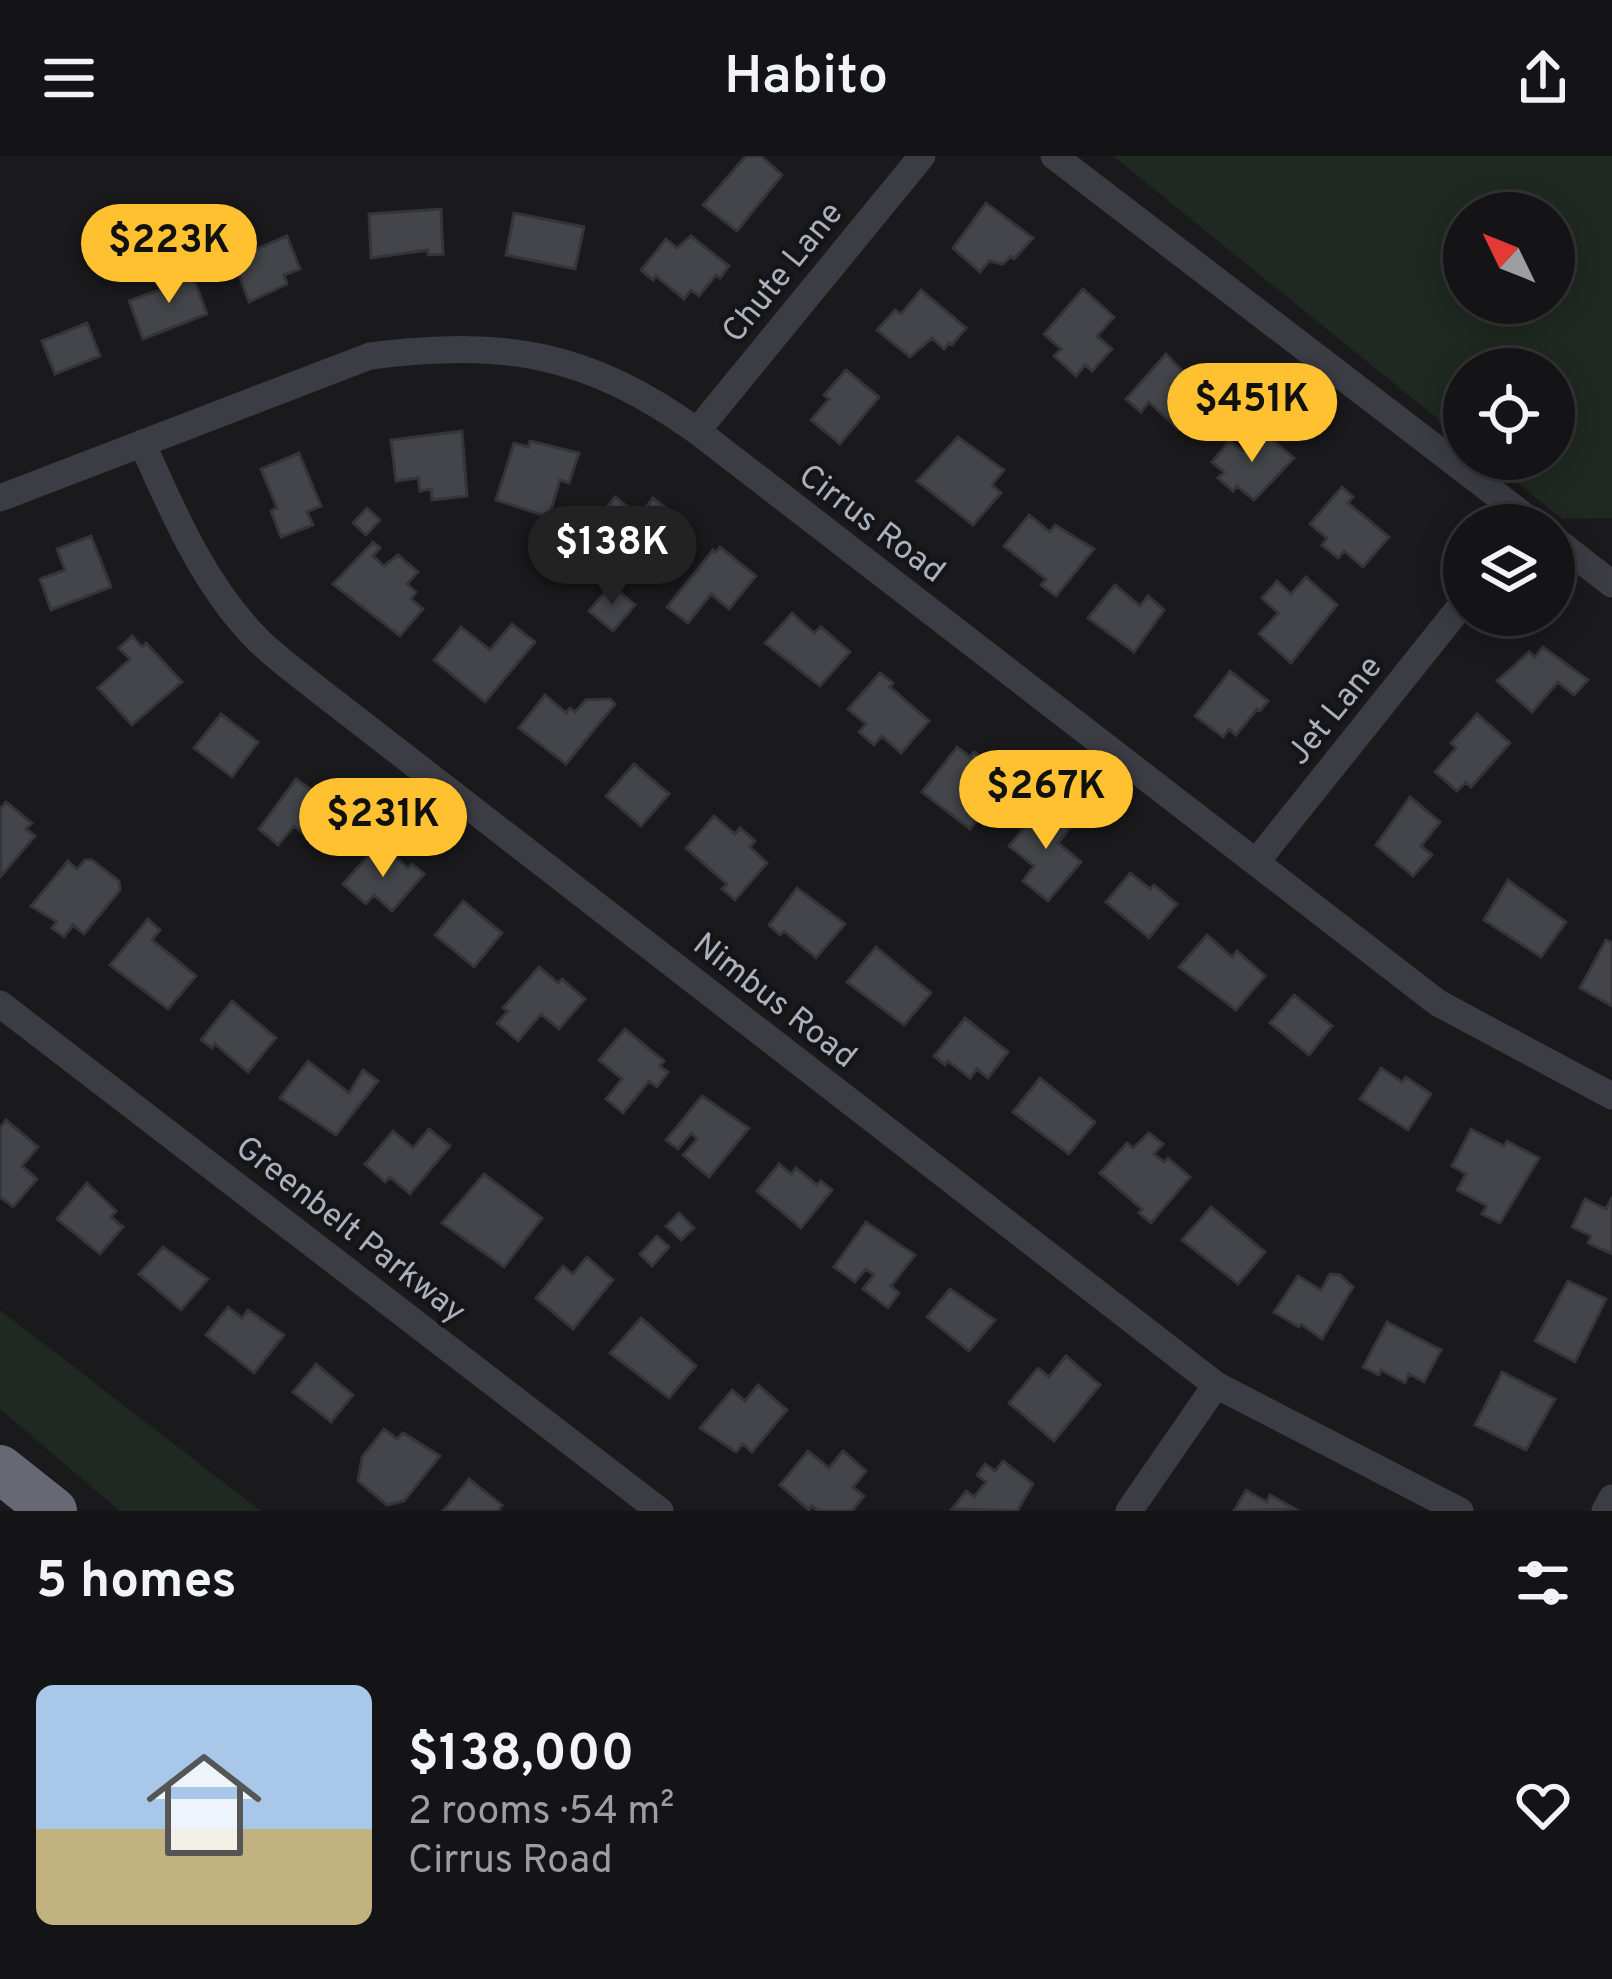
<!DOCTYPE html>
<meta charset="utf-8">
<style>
:root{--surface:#141416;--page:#1d1d1f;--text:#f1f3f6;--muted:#9d9ea1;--line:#333335;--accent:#ffc12f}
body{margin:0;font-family:Overpass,sans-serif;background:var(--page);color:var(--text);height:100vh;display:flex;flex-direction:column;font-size:45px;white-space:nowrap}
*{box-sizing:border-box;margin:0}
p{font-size:39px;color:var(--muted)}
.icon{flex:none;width:66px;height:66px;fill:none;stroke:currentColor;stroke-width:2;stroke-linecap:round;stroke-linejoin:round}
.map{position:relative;height:1355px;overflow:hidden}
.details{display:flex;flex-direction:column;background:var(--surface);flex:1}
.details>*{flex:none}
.needle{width:78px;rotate:313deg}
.controls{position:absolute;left:1443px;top:36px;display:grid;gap:24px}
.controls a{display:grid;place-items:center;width:132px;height:132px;border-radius:50%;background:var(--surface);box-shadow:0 6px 30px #0003,0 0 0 3px var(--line);font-size:60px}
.price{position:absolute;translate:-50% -102px;padding:0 27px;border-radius:42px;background:var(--accent);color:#111;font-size:39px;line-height:78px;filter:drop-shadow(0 3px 6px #0008)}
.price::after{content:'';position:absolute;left:50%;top:72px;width:36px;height:27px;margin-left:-18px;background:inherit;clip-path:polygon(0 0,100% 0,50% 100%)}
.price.selected{background:#222;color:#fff}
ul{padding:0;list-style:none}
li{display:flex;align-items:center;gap:36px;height:300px;padding:0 36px}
li span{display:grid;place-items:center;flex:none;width:336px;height:240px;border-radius:18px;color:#555}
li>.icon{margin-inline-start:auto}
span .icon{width:144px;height:144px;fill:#fffc;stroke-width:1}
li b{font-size:51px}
h2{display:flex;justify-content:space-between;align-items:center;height:144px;padding:0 36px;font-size:51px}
header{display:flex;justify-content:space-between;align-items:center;height:156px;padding:0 36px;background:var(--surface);font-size:54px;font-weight:600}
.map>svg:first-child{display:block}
.green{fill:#1f2821;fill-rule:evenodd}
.building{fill:#44454a;stroke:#343439;stroke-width:3}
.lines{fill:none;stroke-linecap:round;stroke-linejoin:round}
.street{stroke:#3c3d44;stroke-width:27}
.highway{stroke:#666973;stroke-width:48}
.labels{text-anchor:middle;stroke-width:9;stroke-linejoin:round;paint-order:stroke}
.street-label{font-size:33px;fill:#abb0bd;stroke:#151518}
</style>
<header><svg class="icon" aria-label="menu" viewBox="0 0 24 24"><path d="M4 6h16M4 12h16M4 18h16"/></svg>Habito<svg class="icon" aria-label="share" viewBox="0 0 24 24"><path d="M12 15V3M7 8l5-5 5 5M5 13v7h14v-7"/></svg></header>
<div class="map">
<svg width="1612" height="1355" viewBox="0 0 1612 1355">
<rect width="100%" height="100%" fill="#1a1a1d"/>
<path class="green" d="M1113 0H1612V362L1562 363 1488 303H1554V213H1464V284ZM1464 57H1554V147H1464Z
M0 1154 261 1355H120L0 1253Z"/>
<path class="building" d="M746 0H761L782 19 737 75 703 49Z
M986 47 1033 82 1014 103 1011 100 1003 108 989 105 980 116 953 92Z
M441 53 443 98 428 99V94L371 102 369 58Z
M514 57 584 71 575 113 506 99Z
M287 80 300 113 284 119 287 128 249 146 233 103Z
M691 80 729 110 720 122 716 119 699 140 691 134 684 143 656 120 653 124 641 114 666 83 677 92Z
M189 110 207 158 143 183 129 145 179 127 175 115Z
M1083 133 1114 161 1097 180 1112 193 1092 215 1085 209 1076 220 1054 200 1061 193 1044 178Z
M921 134 966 172 952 189 949 187 944 193 932 182 910 201 877 174 895 154 901 158Z
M87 167 100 200 55 218 42 185Z
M1166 198 1195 228 1189 233 1203 245 1178 273 1149 246 1141 256 1126 243Z
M846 214 879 241 840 288 811 264 829 243 824 239Z
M1261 274 1294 302 1254 344 1237 330 1233 335 1218 322 1224 316 1212 306 1229 285 1243 295Z
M462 275 467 340 432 344 431 333 420 335 418 322 396 325 391 284Z
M958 281 1004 314 992 329 1001 337 973 369 917 325Z
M530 285 579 297 569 327 560 324 549 361 496 344 514 287 528 291Z
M299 297 321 350 307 356 313 369 281 381 271 355 277 352 261 313Z
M1342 331 1353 341 1348 347 1389 381 1363 411 1344 395 1338 402 1322 389 1327 382 1310 368Z
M615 341 639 360 653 342 684 366 648 412 613 384 601 399 582 383Z
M367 352 380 364 366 379 353 367Z
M1029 359 1050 376 1055 369 1094 393 1056 440 1041 429 1046 423 1004 390Z
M91 380 111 431 51 454 40 423 65 414 57 393Z
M373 386 380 392 373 400 384 410 398 399 418 416 407 428 416 436 411 443 423 453 400 480 333 428Z
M720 391 756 420 729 453 711 438 688 467 667 451 713 394 716 396Z
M1306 421 1337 449 1291 507 1259 478 1278 457 1262 442 1277 425 1291 438Z
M611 429 635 449 613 475 589 455Z
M1115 429 1140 450 1148 440 1164 454 1134 496 1088 462Z
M792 457 814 477 821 471 850 496 820 530 765 487Z
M512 468 535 486 485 546 434 504 461 471 490 494Z
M132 480 142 491 146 487 182 526 132 569 98 532 130 503 119 492Z
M1543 491 1588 524 1574 539 1558 526 1532 556 1497 525 1529 496 1535 501Z
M1230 515 1268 545 1260 555 1257 553 1236 579 1229 573 1223 581 1195 560Z
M880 517 893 527 890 531 929 565 901 597 882 580 874 589 859 576 866 568 848 553Z
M545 539 566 557 570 552 575 556 586 544 610 543 615 548 566 608 519 572Z
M221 558 258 586 232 621 194 592Z
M1477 558 1510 587 1471 631 1466 626 1457 635 1435 616 1456 592 1451 587Z
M957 591 970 601 974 596 1011 621 970 673 922 636Z
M634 608 669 638 641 670 606 640Z
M296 623 342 655 316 688 294 670 278 689 259 673Z
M1410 641 1440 666 1421 690 1432 699 1413 720 1376 689Z
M6 646 32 667 26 673 35 680 1 720 0 653Z
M1045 646 1072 669 1058 687 1081 706 1048 745 1023 725 1034 710 1009 690Z
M714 660 735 678 740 672 755 685 750 691 767 707 735 744 722 733 727 728 686 692Z
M374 693 384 702 390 696 408 712 412 708 424 718 392 755 374 739 366 748 343 728Z
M85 704H92L119 725 120 734 84 778 73 769 64 781 52 772 57 766 31 750 68 705 77 713Z
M1130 717 1150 733 1154 729 1177 748 1149 782 1106 746Z
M1508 724 1566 766 1541 801 1484 764Z
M797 732 845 768 816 802 784 775 780 779 769 769Z
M463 745 502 777 474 811 435 779Z
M148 763 160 774 152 784 196 820 168 853 110 809Z
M1207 779 1232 801 1237 795 1265 820 1236 854 1179 811Z
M1606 784 1612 787V850L1580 832Z
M876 791 931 837 904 869 847 826Z
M539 811 558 827 562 823 585 843 559 873 541 858 518 885 497 867 508 855 503 852Z
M1294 839 1332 870 1309 899 1270 867Z
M232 845 276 882 248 916 215 888 212 892 201 884Z
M965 862 1008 896 988 922 977 913 970 922 948 905 945 909 934 900Z
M625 873 664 905 660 910 668 916 657 931 649 925 623 957 606 943 622 923 599 904Z
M308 905 349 937 363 914 378 925 336 979 280 942Z
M1381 912 1402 926 1406 921 1431 938 1408 974 1360 943Z
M1040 922 1095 966 1069 998 1013 956Z
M702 940 749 972 709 1021 683 999 697 983 691 977 678 993 666 984Z
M6 964 38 991 22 1010 37 1023 13 1051 0 1041V972Z
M429 973 450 990 410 1038 390 1021 385 1026 365 1008 393 975 413 992Z
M1471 973 1504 990 1507 985 1539 1002 1500 1067 1482 1058 1487 1050 1457 1034 1466 1018 1452 1010Z
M1149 977 1163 988 1154 998 1164 1006 1168 1002 1190 1021 1151 1067 1139 1057 1142 1053 1100 1017 1127 987 1133 992Z
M779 1008 791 1018 796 1012 817 1029 821 1025 832 1034 801 1072 757 1035Z
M484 1018 542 1062 504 1111 442 1067Z
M87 1027 116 1055 111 1061 123 1071 100 1098 57 1063Z
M1612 1041V1098L1588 1087 1591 1080 1572 1071 1585 1043 1606 1053Z
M1211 1051 1265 1096 1238 1128 1182 1084Z
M679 1057 694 1072 681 1084 666 1070Z
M866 1066 915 1099 891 1130 899 1137 888 1152 863 1133 874 1119 866 1113 855 1126 834 1111Z
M657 1080 669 1091 652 1110 640 1098Z
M163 1091 208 1123 181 1154 139 1118Z
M587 1101 613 1124 573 1173 536 1142 563 1110 573 1118Z
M1330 1118 1340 1119 1353 1131 1322 1183 1301 1168 1299 1171 1274 1156 1298 1120 1321 1134Z
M1568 1125 1606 1143 1575 1206 1535 1185Z
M950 1133 995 1164 969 1195 927 1161Z
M228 1151 242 1162 248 1154 284 1179 254 1217 206 1179Z
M641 1162 696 1210 669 1242 610 1197Z
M1387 1166 1441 1194 1424 1226 1409 1218 1405 1227 1381 1214 1379 1219 1363 1211Z
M1066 1200 1100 1229 1054 1285 1009 1247 1038 1212 1049 1221Z
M316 1208 353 1239 331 1266 293 1236Z
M1502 1216 1555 1243 1526 1294 1475 1269Z
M758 1229 787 1254 752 1296 743 1288 736 1296 700 1272 732 1234 745 1245Z
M384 1273 397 1283 403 1277 440 1300 404 1345 387 1349 358 1325 362 1301Z
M808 1295 829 1312 843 1295 866 1315 853 1331 864 1340 852 1355H818L812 1350 809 1354 780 1329Z
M1003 1305 1033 1328 1017 1355 952 1353 966 1335 974 1341 986 1326 977 1319 985 1308 995 1315Z
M469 1323 502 1349 498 1355H443Z
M1246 1334 1267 1346 1270 1339 1295 1353 1234 1355Z"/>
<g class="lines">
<path class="street" d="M1054 0 1536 369
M697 275 922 0
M142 287C173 356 203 428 257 483 275 501 296 516 316 532L1216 1229 1460 1355
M0 342 370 200C504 183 586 196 697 275L1438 847 1612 940
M1554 383 1612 428
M1257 705 1464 446
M0 848 660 1355
M1129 1355 1216 1229
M1605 1355 1612 1342"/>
<path class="highway" d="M0 1313 53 1355"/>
</g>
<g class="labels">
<g class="street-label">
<text transform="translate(781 115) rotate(-51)" y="12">Chute Lane</text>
<text transform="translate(873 366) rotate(37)" y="12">Cirrus Road</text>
<text transform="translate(1333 553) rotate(-51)" y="12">Jet Lane</text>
<text transform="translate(776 843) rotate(38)" y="12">Nimbus Road</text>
<text transform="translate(352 1072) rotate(38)" y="12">Greenbelt Parkway</text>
</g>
</g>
</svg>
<div class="controls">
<a><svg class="needle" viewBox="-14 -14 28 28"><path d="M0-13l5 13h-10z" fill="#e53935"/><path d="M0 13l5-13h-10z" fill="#9d9ea1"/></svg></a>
<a><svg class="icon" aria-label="locate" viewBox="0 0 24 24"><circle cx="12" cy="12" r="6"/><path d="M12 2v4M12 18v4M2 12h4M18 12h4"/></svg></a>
<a><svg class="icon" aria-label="layers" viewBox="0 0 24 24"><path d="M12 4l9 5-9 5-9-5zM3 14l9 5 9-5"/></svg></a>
</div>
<b class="price" style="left:169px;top:150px">$223K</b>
<b class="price" style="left:1252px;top:309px">$451K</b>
<b class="price selected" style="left:612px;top:452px">$138K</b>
<b class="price" style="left:1046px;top:696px">$267K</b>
<b class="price" style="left:383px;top:724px">$231K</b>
</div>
<section class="details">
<h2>5 homes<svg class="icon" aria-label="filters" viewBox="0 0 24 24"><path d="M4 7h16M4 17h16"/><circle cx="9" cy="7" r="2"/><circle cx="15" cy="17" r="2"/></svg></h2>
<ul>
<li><span style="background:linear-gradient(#a9c7e8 60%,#c2b280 0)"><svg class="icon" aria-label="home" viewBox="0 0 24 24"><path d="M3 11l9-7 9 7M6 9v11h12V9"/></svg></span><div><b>$138,000</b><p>2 rooms · 54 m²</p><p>Cirrus Road</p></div><svg class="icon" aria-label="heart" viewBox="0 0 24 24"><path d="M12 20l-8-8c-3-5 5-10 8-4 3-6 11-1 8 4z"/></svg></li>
</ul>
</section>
